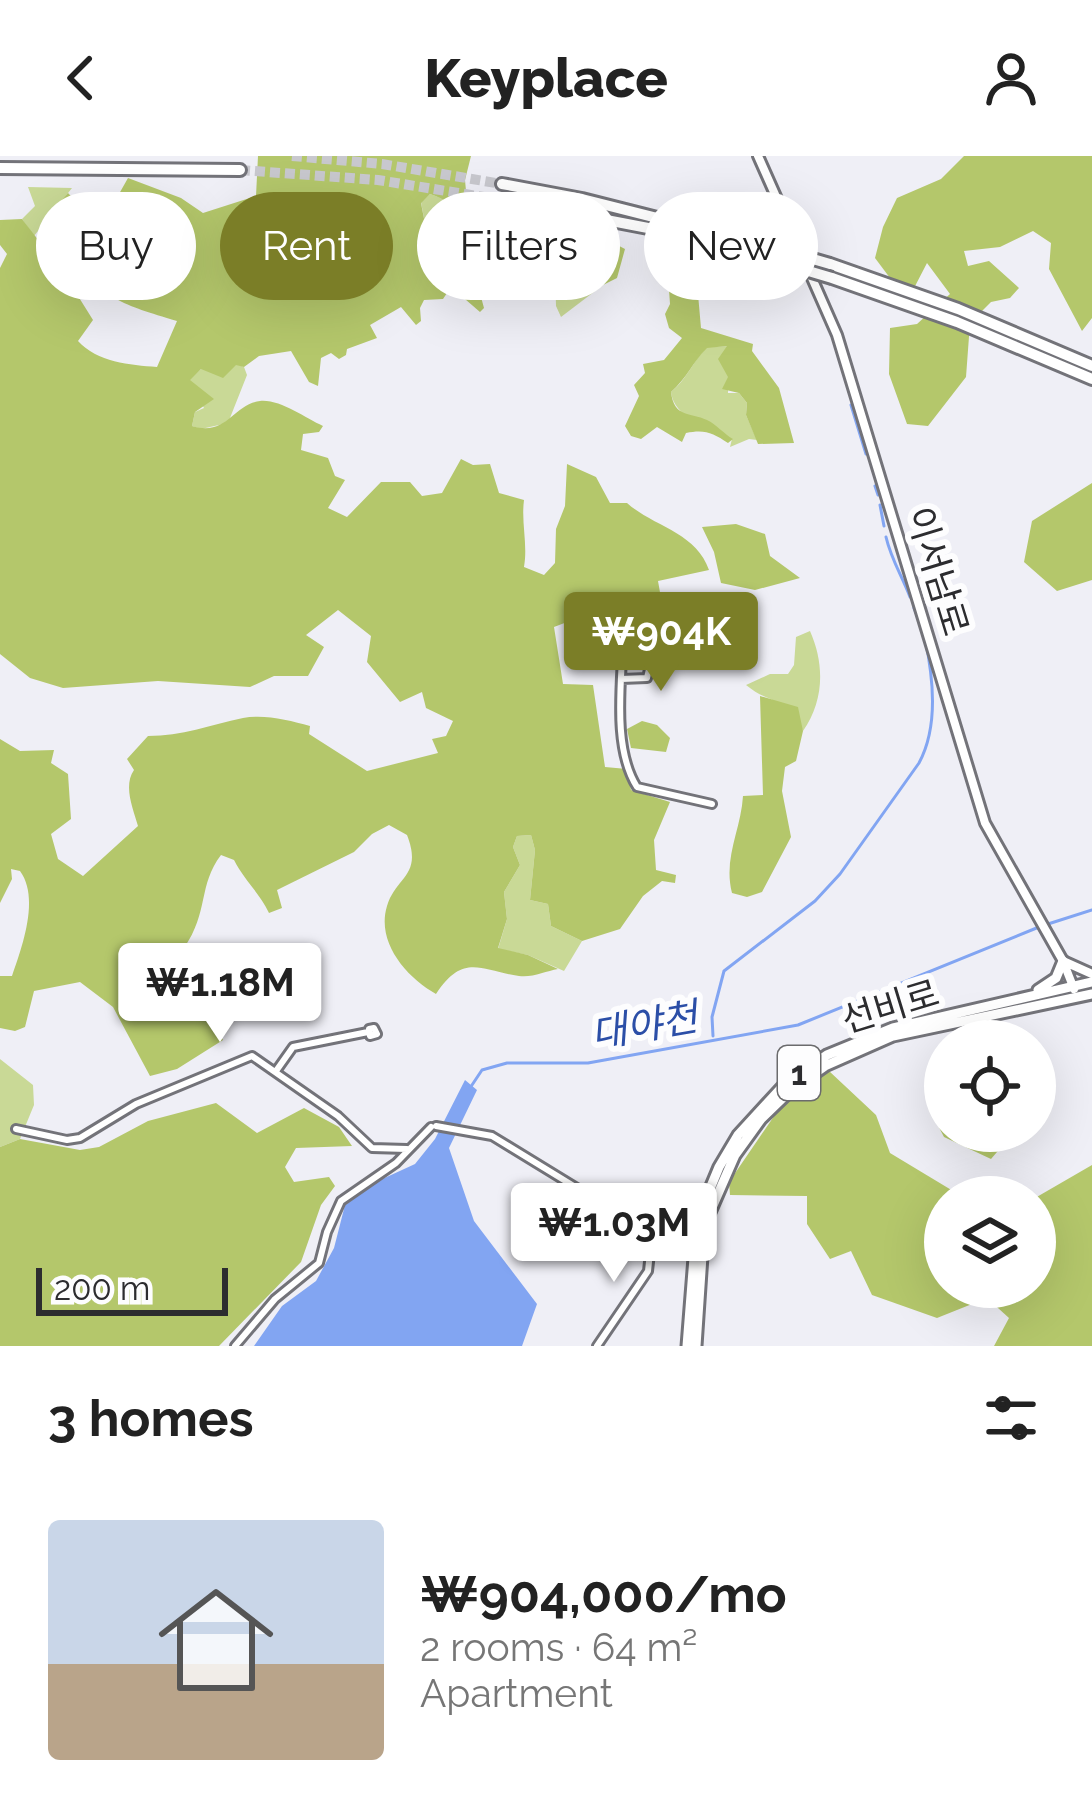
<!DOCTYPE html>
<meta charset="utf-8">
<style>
:root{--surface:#fff;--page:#f2f2f2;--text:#222;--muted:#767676;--line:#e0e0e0;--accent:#7b7e27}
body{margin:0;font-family:Raleway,"Noto Sans KR",sans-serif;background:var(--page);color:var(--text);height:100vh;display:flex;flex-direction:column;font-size:45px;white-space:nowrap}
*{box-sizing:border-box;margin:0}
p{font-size:39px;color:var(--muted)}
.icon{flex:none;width:66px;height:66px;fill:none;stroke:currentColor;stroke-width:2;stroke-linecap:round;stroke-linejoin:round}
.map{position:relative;height:1190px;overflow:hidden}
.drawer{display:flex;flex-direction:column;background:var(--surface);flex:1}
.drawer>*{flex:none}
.top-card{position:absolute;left:36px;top:36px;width:1020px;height:108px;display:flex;gap:24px}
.buttons{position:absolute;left:924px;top:864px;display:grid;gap:24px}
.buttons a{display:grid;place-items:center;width:132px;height:132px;border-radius:50%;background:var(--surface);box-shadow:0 12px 48px #0002;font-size:60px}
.scale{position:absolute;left:36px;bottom:30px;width:192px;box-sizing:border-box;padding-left:12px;border:6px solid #2c2c2f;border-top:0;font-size:33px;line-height:42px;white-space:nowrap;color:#2c2c2f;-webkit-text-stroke:9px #fdfdfe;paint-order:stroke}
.price{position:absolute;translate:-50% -102px;padding:0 27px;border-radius:12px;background:#fff;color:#222;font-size:39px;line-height:78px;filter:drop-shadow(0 3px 6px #0008)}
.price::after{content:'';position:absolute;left:50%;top:72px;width:36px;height:27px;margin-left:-18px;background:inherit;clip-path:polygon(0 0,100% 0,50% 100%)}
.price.selected{background:var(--accent);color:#fff}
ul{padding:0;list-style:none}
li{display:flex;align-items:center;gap:36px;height:300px;padding:0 48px}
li+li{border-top:3px solid var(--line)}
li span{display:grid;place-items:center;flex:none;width:336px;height:240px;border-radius:12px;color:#555}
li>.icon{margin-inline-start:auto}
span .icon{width:144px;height:144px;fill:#fffc;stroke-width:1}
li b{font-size:51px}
h2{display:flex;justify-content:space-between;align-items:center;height:144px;padding:0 48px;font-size:51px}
.pill{padding:0 42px;border-radius:54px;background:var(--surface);box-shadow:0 12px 48px #0002;font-size:42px;line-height:108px}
.pill.selected{background:var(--accent);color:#fff}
header{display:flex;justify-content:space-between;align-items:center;height:156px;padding:0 48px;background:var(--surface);font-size:54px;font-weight:800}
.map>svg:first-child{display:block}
.green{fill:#c9d996}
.forest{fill:#b4c76b;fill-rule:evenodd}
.water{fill:#82a5f2}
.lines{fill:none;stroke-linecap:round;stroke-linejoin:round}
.stream{stroke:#82a5f2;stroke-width:3}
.motorway-tunnel{stroke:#c8c8ce;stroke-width:10;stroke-dasharray:10 5;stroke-linecap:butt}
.minor-casing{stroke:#737379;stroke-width:12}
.secondary-casing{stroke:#737379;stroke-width:14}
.primary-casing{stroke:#737379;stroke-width:15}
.motorway-casing{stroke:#737379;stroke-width:16}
.minor{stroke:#fff;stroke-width:6}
.secondary{stroke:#fff;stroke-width:8}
.primary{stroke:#fff;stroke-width:9}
.motorway{stroke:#fff;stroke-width:10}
.motorway-bridge-casing{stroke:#737379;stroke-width:16;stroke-linecap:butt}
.motorway-bridge{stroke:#fff;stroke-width:10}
.labels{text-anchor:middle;stroke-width:12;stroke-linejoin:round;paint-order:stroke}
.shield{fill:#fdfdfe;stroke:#6b6b6d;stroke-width:3}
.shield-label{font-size:33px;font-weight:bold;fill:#2c2c2f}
.street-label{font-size:36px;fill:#2c2c2f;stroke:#fdfdfe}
.water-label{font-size:39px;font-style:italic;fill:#2b4ea7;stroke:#fdfdfe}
</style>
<header><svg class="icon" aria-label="back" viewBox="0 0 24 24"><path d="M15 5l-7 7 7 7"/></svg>Keyplace<svg class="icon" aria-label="person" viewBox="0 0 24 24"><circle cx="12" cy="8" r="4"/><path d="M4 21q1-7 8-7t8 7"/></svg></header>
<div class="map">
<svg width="1092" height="1190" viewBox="0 0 1092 1190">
<rect width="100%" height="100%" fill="#efeff6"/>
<path class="green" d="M28 31 72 32 34 80 22 63 35 50Z
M430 38C450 44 456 53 457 73L482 86 484 94 457 102 426 73 421 46Z
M542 69 532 91 541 113 531 118 501 114 499 95 490 82 502 74Z
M573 100 583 105 582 118 603 129 561 161 556 150 555 111Z
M729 190 728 237H739L747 247 746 259 757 284 749 283 730 291 732 283C710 271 674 263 671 236 688 222 692 206 707 191Z
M237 208 244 211 247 219 228 267 201 273 192 270 195 256 204 252 189 224 201 213Z
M810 475C825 509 824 545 803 575 789 541 770 549 746 529L770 518H788L794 509 796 481Z
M531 679 535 694 530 744 548 748 551 770 582 785 564 815 528 799 498 793 507 763 504 736 520 709 513 691 517 680Z
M0 903 33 929 34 949 20 983 0 991Z"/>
<path class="forest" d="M258 0H471L465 24 469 68 497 78 490 82C497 99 505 107 494 124L478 130 484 152 480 156 451 131 443 143 424 144 420 152 421 165 416 169 401 151 370 169 377 182 347 193 346 199 339 203 331 197 321 202 318 230 309 226 291 195 259 200 244 211 236 209 223 222 201 213 190 224 214 243 195 256 192 270C227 281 233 248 260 245 280 243 305 262 323 270L319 276 303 278 301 294 328 302 335 320 345 324 328 352 347 361 381 326H410L422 340 442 337 461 303 473 309 490 308 499 337 524 344C521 367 528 388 524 411L544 419 555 407 556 373 565 350 567 308 596 321 610 347H627C654 371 696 376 709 414L658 425 661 442C646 464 614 470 588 471L584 467 596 447 584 441 575 450 580 461 554 471 563 528 593 529 605 611 627 613 631 634 670 646 654 684 656 714 676 719 675 727 662 725 643 740 620 773 582 785 551 770 548 748 530 744 535 694 531 679 517 680 513 691 520 709 504 736 507 763 498 792 528 799 558 813C546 815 532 822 519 820 481 815 464 796 436 838 406 821 376 786 387 750 396 720 423 720 407 679L389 669 372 678 354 696 277 734 282 752 269 757C259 736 244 724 234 704L221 699C198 729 209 756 184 792L195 836 224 851 215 869 223 884 177 913 150 920 113 851 80 826 34 835 25 871 15 875 0 872V820H12C22 791 40 742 20 715L11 713 12 723 0 747V583L20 595 54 594 51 607 68 618 71 663 51 678 58 703 83 720 138 670C133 652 123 630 134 614L127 603 148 580C182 580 210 569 243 562 264 558 289 564 310 570L309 578 367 615 438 597 432 583 446 580 453 565 426 552 422 536 400 546 367 506 371 480 338 454 306 479 324 491 308 520H274L250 531 158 525 63 532 30 522 0 498V112L7 98 0 89V64L22 63 63 116 93 164 78 185C97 206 130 209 157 211L177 165C118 147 102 144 68 89L75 78 65 62 70 52 62 44 68 37 85 55 106 61 128 22 181 42 203 57 256 40ZM430 38C462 48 449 62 464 84L481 86 483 94 456 102 426 73 421 47Z
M964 0H1092V162L1082 175 1049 113 1051 87 1033 75 1000 91 964 95 968 110 989 105 1019 132 1010 142 991 146 970 167 966 221 928 270 907 268 889 218 890 172 917 168 950 138 927 107 912 136 893 126 875 102 883 71 897 42 941 23Z
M555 68 583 71 625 93 617 122 603 129 582 118 583 105 573 100 555 111 540 105 532 91 542 69Z
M697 127 701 172 753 188 752 195 779 232 794 287 758 288 746 259 747 247 739 237 722 233 728 221 718 203 727 190 707 192C692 207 687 222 671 236 674 262 690 256 707 264 716 268 724 278 733 283L728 287C713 277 705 273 686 277L682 286 657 271 641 283 631 280 625 270 639 240 634 229 645 217 643 208 664 204 682 182 669 172 665 158 670 148 669 134Z
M1092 327V424L1057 435 1024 406 1032 365Z
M736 368 765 378 770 400 800 422 755 434 721 427 714 396 702 371Z
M760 540 798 551 803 575 796 605 785 611 782 635 791 681 762 736 747 741 732 737C723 702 741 674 743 640L763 639Z
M642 565 657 569 670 582 666 596 631 592 627 573Z
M829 915 876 959 890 997 963 1041H945V1131H1035V1042L1092 1009V1190H994L1009 1162 987 1142 937 1162 872 1139 851 1095 830 1103 807 1068V1040L730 1039 729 1026 781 950Z
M945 942V975H1015L991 1003 944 981 932 958Z
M216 947 257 977 304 952 339 971 352 990 296 992 285 1011 294 1026 329 1021 335 1030 321 1049 301 1106 219 1190H0V991L20 983 80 994 99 991 148 965Z"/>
<path class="water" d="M465 924 477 934 449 992 474 1065 537 1148 522 1190H254L282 1150 316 1125 334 1092 345 1049 378 1025 415 1008 435 983Z"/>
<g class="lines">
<path class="stream" d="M851 249 866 298
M875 330 878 339
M880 349 884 370
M886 381C891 403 902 420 910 441
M914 452 922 472
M1048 768 1092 754
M713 880 712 861 724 815 815 745 840 718 919 607C939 570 933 521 925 482
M470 932 482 914 507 907H588L798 869 1039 771"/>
<path class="motorway-tunnel" d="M292 0 382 8 502 28
M240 14 378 24 502 44"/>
<defs>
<path id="minor" d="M597 500 616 498 622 502C620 541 615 596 637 631L712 648
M621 523 647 522 654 491 684 486 689 488
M374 872 377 878 370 880 369 873Z
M276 915 293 891 368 876
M436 970 492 980 652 1078 698 1082
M16 973 67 984 80 982 136 948 252 900 338 960 372 992 407 993
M235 1190 275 1143 319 1107 327 1076 341 1045 396 1007 431 971
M597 1190 648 1115 652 1078"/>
<path id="secondary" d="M758 0 802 99
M808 113 837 179 985 667 1063 805 1074 833
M1063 805 1092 818"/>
<path id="primary" d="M1038 834 1056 822 1063 805
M687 1190 697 1064 719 1011 738 979 783 930 827 899 893 872 1092 826
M696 1190 704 1070 735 999 761 963 791 934 825 910 893 880 1092 838"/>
<path id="motorway" d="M0 12 240 14
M502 28 582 43 768 90
M502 44 648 72 768 103
M830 108 958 153 1092 210
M832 122 957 166 1092 223"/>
</defs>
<use href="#minor" class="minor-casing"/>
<use href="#secondary" class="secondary-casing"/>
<use href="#primary" class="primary-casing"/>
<use href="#motorway" class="motorway-casing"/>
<use href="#minor" class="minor"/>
<use href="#secondary" class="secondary"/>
<use href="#primary" class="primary"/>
<use href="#motorway" class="motorway"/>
<defs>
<path id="motorway-bridge" d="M768 90 830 108
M768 103 832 122"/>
</defs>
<use href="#motorway-bridge" class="motorway-bridge-casing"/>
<use href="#motorway-bridge" class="motorway-bridge"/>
</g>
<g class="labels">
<rect class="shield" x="778" y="890" width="42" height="54" rx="9"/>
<g class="shield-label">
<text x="799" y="929">1</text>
</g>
<g class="street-label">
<text transform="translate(938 415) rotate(73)" y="13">이서남로</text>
<text transform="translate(890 850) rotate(-17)" y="13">선비로</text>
</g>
<g class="water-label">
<text transform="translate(644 869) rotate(-10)" y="14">대야천</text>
</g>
</g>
</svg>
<div class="buttons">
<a><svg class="icon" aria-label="locate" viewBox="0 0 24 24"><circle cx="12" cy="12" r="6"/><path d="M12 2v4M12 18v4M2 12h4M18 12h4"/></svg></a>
<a><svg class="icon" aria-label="layers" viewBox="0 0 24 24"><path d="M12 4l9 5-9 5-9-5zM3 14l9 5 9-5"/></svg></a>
</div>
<div class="scale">200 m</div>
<b class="price selected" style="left:661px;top:538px">₩904K</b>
<b class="price" style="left:220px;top:889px">₩1.18M</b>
<b class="price" style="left:614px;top:1129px">₩1.03M</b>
<div class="top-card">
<a class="pill">Buy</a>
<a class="pill selected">Rent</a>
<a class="pill">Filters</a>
<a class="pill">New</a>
</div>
</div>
<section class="drawer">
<h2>3 homes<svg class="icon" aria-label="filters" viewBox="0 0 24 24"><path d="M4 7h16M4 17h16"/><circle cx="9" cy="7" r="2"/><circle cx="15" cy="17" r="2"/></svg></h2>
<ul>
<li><span style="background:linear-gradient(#c9d6e8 60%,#b9a48a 0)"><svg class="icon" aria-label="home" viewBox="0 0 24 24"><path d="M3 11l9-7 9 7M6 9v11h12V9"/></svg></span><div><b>₩904,000/mo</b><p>2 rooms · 64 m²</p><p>Apartment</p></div></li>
</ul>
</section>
